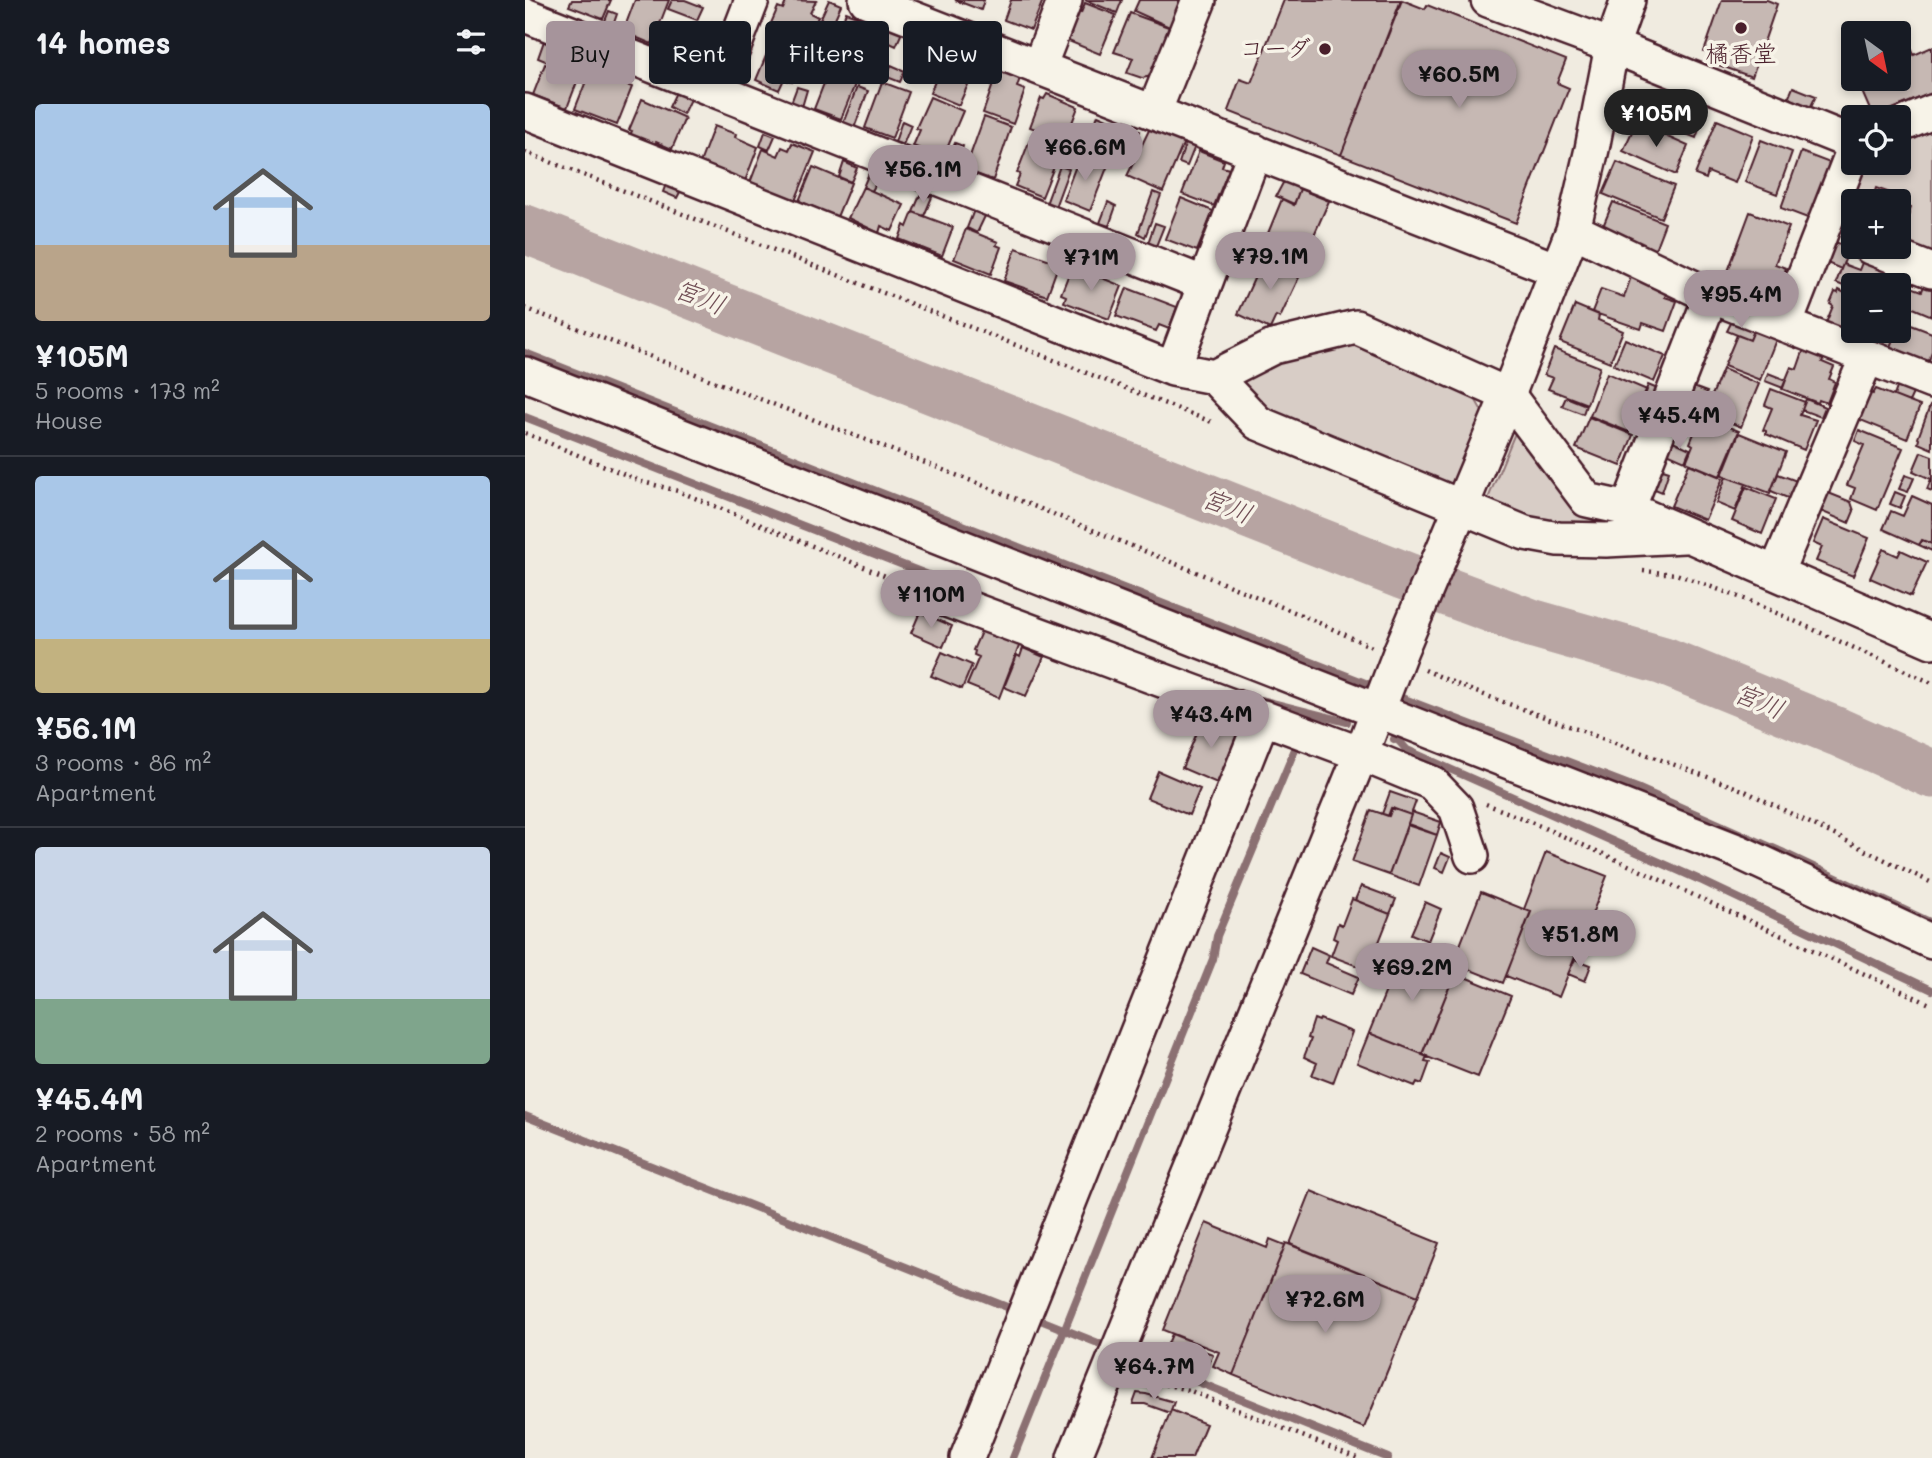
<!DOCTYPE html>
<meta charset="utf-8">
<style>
:root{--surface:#171b24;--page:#20242c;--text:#f1f3f6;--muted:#9ea1a6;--line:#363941;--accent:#a6949b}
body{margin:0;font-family:Mali,"Klee One",sans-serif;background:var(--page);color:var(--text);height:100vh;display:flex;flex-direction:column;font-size:26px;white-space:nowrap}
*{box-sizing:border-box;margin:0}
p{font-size:23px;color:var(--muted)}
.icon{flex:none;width:38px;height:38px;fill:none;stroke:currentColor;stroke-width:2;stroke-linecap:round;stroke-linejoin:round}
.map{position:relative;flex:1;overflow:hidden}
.panel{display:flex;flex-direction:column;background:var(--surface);width:525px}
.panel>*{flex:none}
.hud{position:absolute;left:21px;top:21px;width:665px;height:63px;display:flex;gap:14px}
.needle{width:46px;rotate:147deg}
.buttons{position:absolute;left:1316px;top:21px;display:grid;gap:14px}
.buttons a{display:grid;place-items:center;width:70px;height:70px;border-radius:7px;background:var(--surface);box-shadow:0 4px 10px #0003;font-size:35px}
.price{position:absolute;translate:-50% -60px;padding:0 16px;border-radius:24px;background:var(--accent);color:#111;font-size:23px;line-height:46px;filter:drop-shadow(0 2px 4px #0008)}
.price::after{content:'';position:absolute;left:50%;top:42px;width:21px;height:16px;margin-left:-10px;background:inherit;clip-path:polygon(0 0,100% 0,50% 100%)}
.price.on{background:#222;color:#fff}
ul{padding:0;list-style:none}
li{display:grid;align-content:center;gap:14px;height:371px;padding:0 35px}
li+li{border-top:2px solid var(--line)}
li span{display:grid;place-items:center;height:217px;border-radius:7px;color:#555}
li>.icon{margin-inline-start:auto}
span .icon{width:126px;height:126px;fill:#fffc;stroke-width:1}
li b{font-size:30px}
h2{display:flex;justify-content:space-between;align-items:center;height:84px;padding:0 35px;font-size:30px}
.tag{padding:0 24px;border-radius:7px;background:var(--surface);box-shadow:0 4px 10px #0003;font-size:24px;line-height:63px}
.tag.on{background:var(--accent);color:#111}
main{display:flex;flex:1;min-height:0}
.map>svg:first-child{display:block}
.green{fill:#d8cdc6;stroke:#917678;stroke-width:2}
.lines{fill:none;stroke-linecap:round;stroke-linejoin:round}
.stream{stroke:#8b6f72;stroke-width:8}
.river{stroke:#b7a4a2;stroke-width:49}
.building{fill:#c6b8b3;stroke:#4a1f2b;stroke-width:2}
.minor-casing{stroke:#4a1f2b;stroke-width:38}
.path{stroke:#4a1f2b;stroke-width:4.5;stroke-dasharray:2 5;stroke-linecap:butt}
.minor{stroke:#f7f3e8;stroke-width:33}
.poi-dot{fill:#4a1f2b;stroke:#f7f3e8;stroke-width:2.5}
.labels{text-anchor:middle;stroke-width:7;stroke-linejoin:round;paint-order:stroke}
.poi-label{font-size:24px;fill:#4a1f2b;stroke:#f7f3e8;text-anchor:end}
.water-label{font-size:26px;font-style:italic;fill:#704e55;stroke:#f7f3e8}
</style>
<main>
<section class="panel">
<h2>14 homes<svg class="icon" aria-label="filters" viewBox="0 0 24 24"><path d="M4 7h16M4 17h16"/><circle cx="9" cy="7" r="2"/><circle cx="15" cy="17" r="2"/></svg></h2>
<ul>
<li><span style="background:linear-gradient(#a9c7e8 65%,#b9a48a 0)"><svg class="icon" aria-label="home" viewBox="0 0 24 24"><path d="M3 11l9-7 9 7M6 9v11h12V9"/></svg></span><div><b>¥105M</b><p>5 rooms · 173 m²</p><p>House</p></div></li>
<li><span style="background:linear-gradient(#a9c7e8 75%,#c2b280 0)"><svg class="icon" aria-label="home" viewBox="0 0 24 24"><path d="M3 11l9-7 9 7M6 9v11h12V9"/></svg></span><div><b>¥56.1M</b><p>3 rooms · 86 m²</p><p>Apartment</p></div></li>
<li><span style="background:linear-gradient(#c9d6e8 70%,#7fa58c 0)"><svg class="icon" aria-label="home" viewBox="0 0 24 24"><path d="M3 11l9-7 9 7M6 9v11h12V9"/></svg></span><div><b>¥45.4M</b><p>2 rooms · 58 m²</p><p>Apartment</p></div></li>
</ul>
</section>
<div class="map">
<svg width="1407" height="1458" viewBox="0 0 1407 1458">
<rect width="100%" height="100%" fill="#f0ebe0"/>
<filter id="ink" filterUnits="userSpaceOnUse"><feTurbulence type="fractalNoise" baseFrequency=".0143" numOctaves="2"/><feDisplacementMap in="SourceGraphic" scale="14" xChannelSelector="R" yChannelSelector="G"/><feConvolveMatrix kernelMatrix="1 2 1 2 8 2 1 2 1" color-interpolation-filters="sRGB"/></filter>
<g filter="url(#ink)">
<path class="green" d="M1407 127V261L1374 247V201H1328V231L1310 224 1336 163H1374V142Z
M823 340 945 390 957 411 926 491 749 419 711 383 713 374Z
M992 428 1055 512 1103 528 1025 525 962 501Z"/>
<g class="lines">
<path class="stream" d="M0 353 853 688
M0 417 429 585
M869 695 1112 788 1259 853 1407 923
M736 700 822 722
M869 739 874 741 882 750 1175 880 1407 990
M0 1116 492 1311
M508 1317 573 1343
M613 1358 863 1458
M488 1458 688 959 692 936 770 749"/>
<path class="river" d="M0 229 880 576 1006 623 1139 661 1313 732 1407 774"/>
</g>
<path class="building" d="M47 0H86L78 19 44 6Z
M110 0H144L127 44 98 32Z
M147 0H160L178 7 172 20 143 9Z
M262 0 291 1 285 13 293 17 281 45 244 28 253 7 258 9Z
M304 0 316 5 299 43 287 37Z
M430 0H459L456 10Z
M486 0H518L506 30 479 20Z
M560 0H597L592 13Z
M614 0H662L649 29 609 11Z
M759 0H876L816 155 703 111 715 79 726 83Z
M877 0 900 9 902 5 1041 60 1032 83 1044 88 991 223 816 155Z
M1197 0H1242L1252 4 1227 77 1185 62 1187 55 1179 52Z
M560 3 591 15 575 54 541 40 553 12 556 13Z
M84 11 92 14 85 34 76 31Z
M321 12 353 24 338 64 306 52Z
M605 13 649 29 627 76 617 78 602 73 608 58 589 52Z
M358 19 379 28 371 46 350 36Z
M250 34 282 47 267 82 259 79 254 90 231 80Z
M404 38 446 56 444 59 453 62 434 105 405 93 414 72 393 63Z
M1383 40 1389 55 1407 47V93L1348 117 1332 80 1374 79V43Z
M19 41 31 46 25 63 13 58Z
M349 47 364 54 355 72 340 66Z
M32 57 58 66 42 108 8 95 20 64 28 67Z
M455 59 463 62 456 82 447 79Z
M307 63 334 74 316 119 289 109Z
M366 65 380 71 375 82 362 77Z
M473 70 495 78 492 87 500 90 488 124 458 113Z
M65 71 107 87 92 125 50 109Z
M357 82 384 92 367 138 340 128Z
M272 87 282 90 277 107 266 103Z
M332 87 343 91 328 131 317 126Z
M1268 87 1291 96 1285 108 1263 99Z
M152 90 166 97 158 114 144 107Z
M1122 93 1179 115 1171 138 1113 115Z
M522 94 553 107 540 141 505 127 516 98 519 99Z
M405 97 438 111 418 158 388 146 395 130 391 128Z
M117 99 160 118 147 149 131 142 129 145 105 135 107 131 104 130Z
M573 115 602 128 587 163 559 150Z
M459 117 486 127 468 180 440 170Z
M1192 120 1228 135 1210 183 1183 172 1181 179 1170 175Z
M377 121 386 125 378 145 370 142Z
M1111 123 1163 146 1151 175 1098 151Z
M189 126 211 134 210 137 233 147 220 181 175 163Z
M603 127 615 131 609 146 598 142Z
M625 128 659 142 638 192 602 176Z
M240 132 250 136 244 150 235 146Z
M1236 140 1267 152 1252 194 1220 182Z
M504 142 534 154 517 197 490 186 495 174 492 173Z
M661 142 670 146 662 166 654 163Z
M267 143 290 152 270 201 225 183 238 149 253 156 257 147 264 150Z
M430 143 438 146 431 167 422 163Z
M674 151 699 161 697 167 704 169 689 206 657 194Z
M1276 152 1305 163 1285 219 1256 208Z
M555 155 583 165 565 211 538 200Z
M319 162 332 168 326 182 314 177Z
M1092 162 1149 186 1136 218 1078 194Z
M535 166 544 169 530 207 521 204Z
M288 167 326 183 312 217 274 201Z
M344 173 354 178 347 191 338 187Z
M759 181 775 189 769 204 751 196Z
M141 184 156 190 152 198 138 192Z
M338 187 379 205 367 231 356 226 354 233 323 218Z
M1328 188 1349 194 1351 188 1365 193 1364 201H1328V225L1317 221Z
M775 189 804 201 778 260 739 243 757 199 769 205Z
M628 192 636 195 620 237 613 233Z
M396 193 407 197 399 216 388 212Z
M656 198 688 211 672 251 640 239Z
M583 202 591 206 584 226 575 223Z
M1088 202 1140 223 1127 257 1074 236Z
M1374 205 1386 208 1375 240H1374Z
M449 210 461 214 452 233 442 228Z
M388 212 428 227 417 256 374 239 379 225 382 227Z
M1225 212 1264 227 1250 264 1261 268 1252 293 1202 274Z
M630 223 639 226 631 246 623 243Z
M441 229 473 242 471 245 476 247 466 274 429 259Z
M1303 239 1325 248 1316 269 1295 260Z
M533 240 552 247 545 266 526 259Z
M491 248 534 263 522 296 479 281Z
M555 248 574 255 566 274 548 267Z
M1340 255 1378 271 1372 285H1328V290L1311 283 1318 264 1334 270Z
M745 256 777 271 755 318 751 316 745 329 713 314 738 259 743 261Z
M547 266 597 286 584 319 539 302 541 296 536 294Z
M1202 275 1223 282 1220 291 1199 283Z
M1382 276 1389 279 1386 287 1397 291 1400 283 1407 286V316L1374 302V297Z
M1106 277 1142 290 1140 297 1152 301 1141 331 1118 323 1116 329 1067 312 1076 289 1099 297Z
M602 288 652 307 644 329 634 325 631 331 591 316Z
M1314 290 1328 297V331H1340L1337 337 1301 323 1308 306 1305 304 1310 292 1313 293Z
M1050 305 1074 315 1073 320 1098 331 1085 362 1035 342Z
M1208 319 1230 328 1225 340 1202 331Z
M1381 323 1407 333V352L1404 361 1399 359 1397 363 1364 350 1371 331 1376 333Z
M1230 328 1252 337 1235 380 1199 366 1212 335 1225 340Z
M1340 331H1355L1349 344 1336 339Z
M1357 331H1371L1364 350 1352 345Z
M1100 339 1140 356 1129 382 1089 365Z
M1280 346 1299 357 1297 362 1309 367 1304 379 1310 382 1302 403 1294 400 1293 403 1257 389 1266 367 1272 369Z
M1029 349 1075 367 1062 404 1023 389 1028 378 1019 375Z
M1198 369 1234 384 1216 427 1180 412Z
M1082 373 1122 390 1104 432 1065 416Z
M1243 373 1261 380 1258 388 1240 381Z
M1123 385 1135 390 1117 432 1106 427Z
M1163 385 1182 392 1175 409 1156 401Z
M1373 385 1389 391 1384 402 1369 396Z
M1246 389 1280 402 1275 415 1291 420 1279 450 1241 434V431L1238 430 1247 408 1240 405Z
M1351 389 1395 406 1382 439 1333 419 1339 390 1348 394Z
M1041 397 1061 405 1058 414 1037 406Z
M1281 399 1300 407 1296 417 1277 410Z
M1405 406 1407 407V449L1393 443 1394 439 1393 438Z
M1176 416 1214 431 1195 476 1161 462 1168 445 1165 443Z
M1064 417 1108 435 1096 466 1051 448Z
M1334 430 1378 448 1352 510 1326 499 1330 488 1322 485 1339 445 1330 441Z
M1214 433 1261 452 1245 493 1197 475Z
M1148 441 1165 449 1160 461 1142 453Z
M1396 452 1407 456V491L1402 489 1406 479 1388 471Z
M1164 464 1198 478 1180 520 1146 506Z
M1132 467 1144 471 1137 492 1125 487Z
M1253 474 1272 481 1265 499 1246 491Z
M1380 475 1389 478 1383 492 1374 489Z
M1201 477 1221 484 1210 511 1191 503Z
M1221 487 1251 499 1237 534 1207 521Z
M1301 492 1326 502 1329 511 1324 523 1293 510Z
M1370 492 1380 496 1375 508 1365 504Z
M1387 496 1407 505V544L1397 540 1394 545 1358 529 1366 511 1378 516Z
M1298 519 1344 538 1328 576 1291 561 1297 547 1288 543Z
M1397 540 1407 544V551L1394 545Z
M1358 549 1373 556 1376 550 1402 562 1386 596 1345 578Z
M395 612 427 626 418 647 386 633Z
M459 625 496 641 474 698 442 685 454 657 449 655 450 651 448 650Z
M498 648 519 657 501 696 479 687 492 655 495 657Z
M417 652 447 665 437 689 406 676Z
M679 716 714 731 692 783 657 768Z
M633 771 675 789 664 815 622 798Z
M865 792 891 801 886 815 866 808 863 816 857 814Z
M867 808 886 815 864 875 827 862 846 810 864 816Z
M887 812 916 822 912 835 883 824Z
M882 825 912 835 894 886 864 875Z
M1021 852 1082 876 1034 997 981 976 1006 911 999 909Z
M916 853 925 857 919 872 910 868Z
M836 886 871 899 865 914 830 900Z
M956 892 1006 912 978 983 928 963Z
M827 899 865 914 843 970 806 956 812 940 808 938 813 923 817 925Z
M900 902 916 909 903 941 886 934Z
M786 947 804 955 801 963 834 977 826 995 775 974Z
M877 951 930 973 897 1054 844 1033Z
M1050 959 1066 965 1060 981 1043 974Z
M930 973 986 996 953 1077 897 1055Z
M789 1019 794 1021 795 1019 827 1032 808 1083 787 1075 792 1063 779 1057 786 1039 783 1038Z
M844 1033 902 1056 900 1061 905 1062 897 1084 892 1082 890 1086 832 1063Z
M786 1191 914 1243 893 1296 765 1244Z
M681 1223 742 1248 745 1239 760 1245 708 1375 688 1366 694 1352 638 1330Z
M761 1243 893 1296 839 1428 708 1375Z
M647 1334 677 1346 671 1360 666 1358 662 1369 633 1357 637 1345 642 1346Z
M676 1350 688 1354 684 1365 671 1360Z
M612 1393 621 1394 649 1402 645 1413 620 1404H608Z
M646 1410 681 1424 667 1458H627Z"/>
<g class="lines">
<defs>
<path id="minor" d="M341 0 1032 270
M963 0 1087 46 1328 143
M0 15 680 284
M514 67 540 0
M192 91 227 0
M0 111 648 369 689 377 748 347 831 327 983 395 1062 500 1103 509 1407 641
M629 112 674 0
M1374 126 1407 112
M1048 230 1186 296 1407 382
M1345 247 1407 271
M1260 325 1328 151
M648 369 730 151
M0 374 614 617 1212 851 1407 942
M689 377 733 423 1000 533 1033 539 1081 540 1159 536
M1103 509 1186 296
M1251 573 1342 357
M400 592 836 754 907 783 931 808 947 856
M442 1458 738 717
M549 1458 836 754 876 650 983 395 1048 230 1067 149 1087 46 1103 0"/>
</defs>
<use href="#minor" class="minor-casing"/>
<path class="path" d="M0 152 689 423
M0 308 452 483 779 616 847 647
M0 433 118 482 153 491 373 581
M1118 571 1151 574 1225 601 1407 683
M900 670 943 689 1218 790 1407 883
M961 804 999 819 1101 864 1407 1005
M613 1378 663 1390 832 1458"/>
<use href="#minor" class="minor"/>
</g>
</g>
<g class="poi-dot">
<circle cx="1216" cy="28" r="7"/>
<circle cx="800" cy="49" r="7"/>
</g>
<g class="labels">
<g class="poi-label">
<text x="786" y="57">コーダ</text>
<text x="1216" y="62" text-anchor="middle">橘香堂</text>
</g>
<g class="water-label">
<text transform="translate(175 297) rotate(22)" y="9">宮川</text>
<text transform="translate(702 506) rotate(22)" y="9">宮川</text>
<text transform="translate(1234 701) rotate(23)" y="9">宮川</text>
</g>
</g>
</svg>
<div class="buttons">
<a><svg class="needle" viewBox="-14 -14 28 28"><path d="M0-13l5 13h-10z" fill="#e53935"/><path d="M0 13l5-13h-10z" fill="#9ea1a6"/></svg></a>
<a><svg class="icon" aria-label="locate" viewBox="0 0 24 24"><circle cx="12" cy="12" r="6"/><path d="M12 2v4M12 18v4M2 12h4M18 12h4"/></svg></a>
<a>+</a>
<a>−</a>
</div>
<b class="price" style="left:934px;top:110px">¥60.5M</b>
<b class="price on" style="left:1131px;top:149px">¥105M</b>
<b class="price" style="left:560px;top:183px">¥66.6M</b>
<b class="price" style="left:398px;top:205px">¥56.1M</b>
<b class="price" style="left:745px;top:292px">¥79.1M</b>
<b class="price" style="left:566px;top:293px">¥71M</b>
<b class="price" style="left:1216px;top:330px">¥95.4M</b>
<b class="price" style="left:1154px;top:451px">¥45.4M</b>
<b class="price" style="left:406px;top:630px">¥110M</b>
<b class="price" style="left:686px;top:750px">¥43.4M</b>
<b class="price" style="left:1055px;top:970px">¥51.8M</b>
<b class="price" style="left:887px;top:1003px">¥69.2M</b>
<b class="price" style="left:800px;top:1335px">¥72.6M</b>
<b class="price" style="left:629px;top:1402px">¥64.7M</b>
<div class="hud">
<a class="tag on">Buy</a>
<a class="tag">Rent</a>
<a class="tag">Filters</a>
<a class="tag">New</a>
</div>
</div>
</main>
